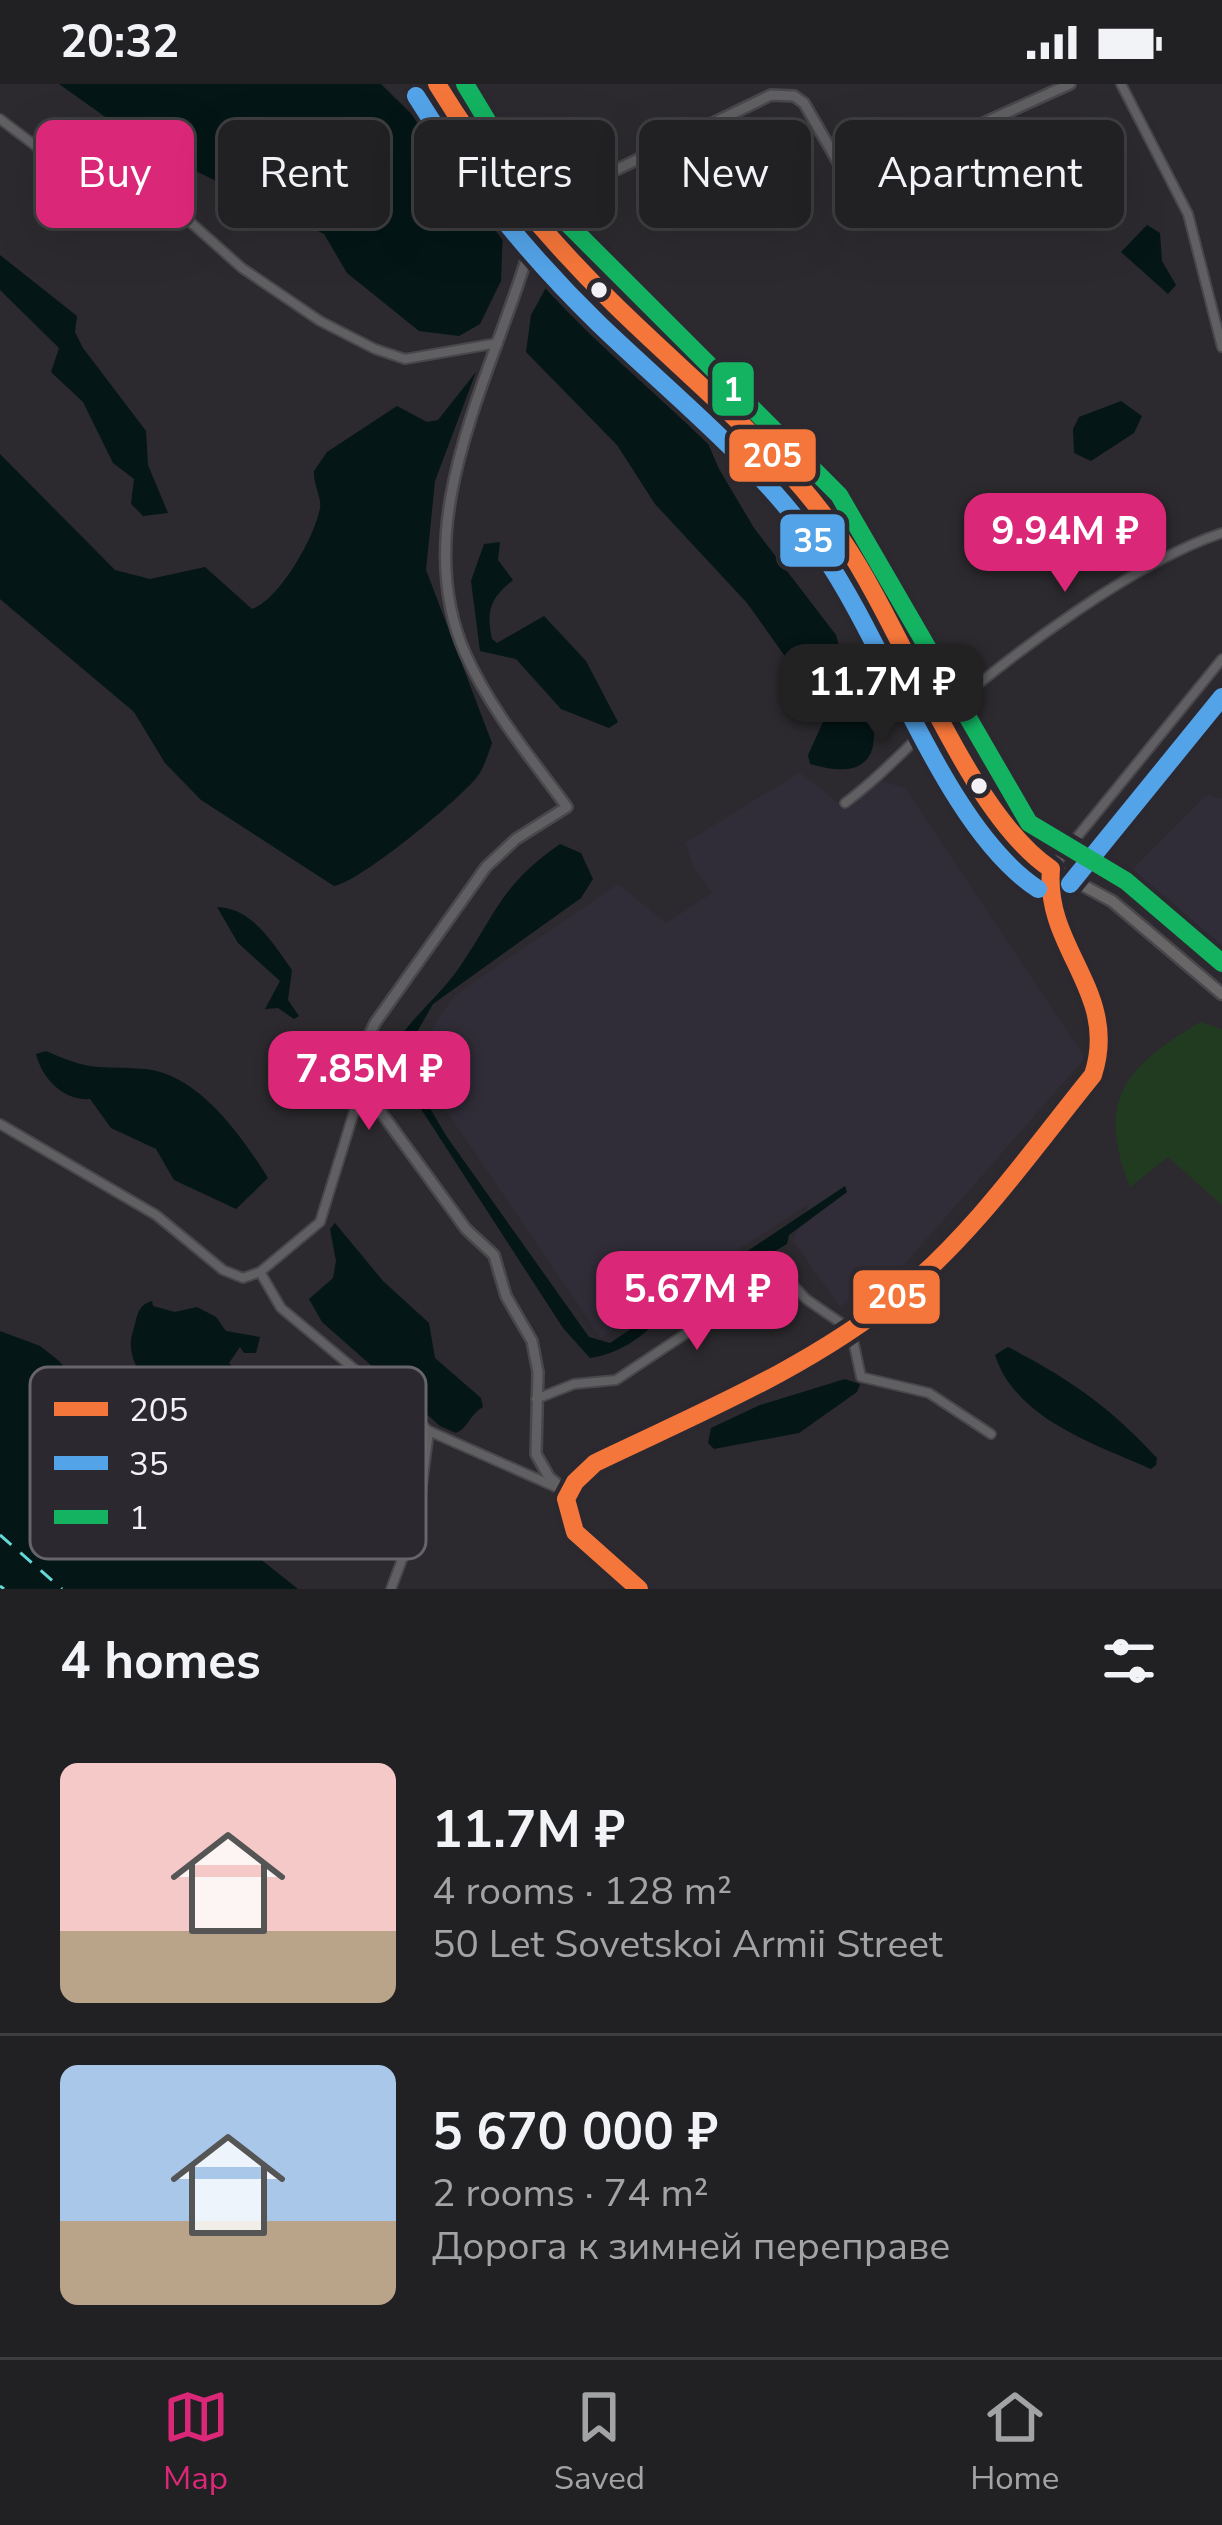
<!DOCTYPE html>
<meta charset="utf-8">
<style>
:root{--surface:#212022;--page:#29282a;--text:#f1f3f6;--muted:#a2a3a5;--line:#3e3e40;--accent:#db2777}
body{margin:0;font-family:"Nunito Sans",sans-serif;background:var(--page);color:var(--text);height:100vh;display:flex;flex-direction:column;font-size:45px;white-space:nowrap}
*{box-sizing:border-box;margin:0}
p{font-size:39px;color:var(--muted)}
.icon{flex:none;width:66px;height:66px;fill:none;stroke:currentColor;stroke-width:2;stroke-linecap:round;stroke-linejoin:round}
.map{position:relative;height:1505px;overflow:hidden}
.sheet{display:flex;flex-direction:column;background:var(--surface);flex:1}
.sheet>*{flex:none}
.hud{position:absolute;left:36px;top:36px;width:1152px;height:108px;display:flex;gap:24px}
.price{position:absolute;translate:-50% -102px;padding:0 27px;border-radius:24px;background:var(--accent);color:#fff;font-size:39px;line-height:78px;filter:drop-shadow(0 3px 6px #0008)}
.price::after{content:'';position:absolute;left:50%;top:72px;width:36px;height:27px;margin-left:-18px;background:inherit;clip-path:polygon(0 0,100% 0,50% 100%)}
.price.selected{background:#222;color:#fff}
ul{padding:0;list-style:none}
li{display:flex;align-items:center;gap:36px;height:300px;padding:0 60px}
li+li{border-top:3px solid var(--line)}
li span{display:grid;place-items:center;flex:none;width:336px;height:240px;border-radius:18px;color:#555}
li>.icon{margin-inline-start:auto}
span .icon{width:144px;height:144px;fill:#fffc;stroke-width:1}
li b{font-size:51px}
h2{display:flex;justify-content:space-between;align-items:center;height:144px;padding:0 60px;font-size:51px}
.tag{padding:0 42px;border-radius:18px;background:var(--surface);box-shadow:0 12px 48px #0002,0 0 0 3px var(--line);font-size:42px;line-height:108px}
.tag.selected{background:var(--accent);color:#fff}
.status{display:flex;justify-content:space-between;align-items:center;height:84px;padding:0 60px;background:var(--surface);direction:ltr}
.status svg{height:33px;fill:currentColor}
.tab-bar{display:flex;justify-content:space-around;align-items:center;height:168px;border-top:3px solid var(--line);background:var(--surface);font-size:33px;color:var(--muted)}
.tab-bar a{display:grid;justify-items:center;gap:6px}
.tab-bar .selected{color:var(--accent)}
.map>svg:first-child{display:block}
.built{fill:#302d38}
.green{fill:#213b20}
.water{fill:#041616}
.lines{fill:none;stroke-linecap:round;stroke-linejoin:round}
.ferry{stroke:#64d7d7;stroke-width:3;stroke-dasharray:15 12;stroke-linecap:butt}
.minor-casing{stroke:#49474c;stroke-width:12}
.tertiary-casing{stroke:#49474c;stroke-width:14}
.secondary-casing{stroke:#49474c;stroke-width:15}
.minor{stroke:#605f62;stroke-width:8}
.tertiary{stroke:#605f62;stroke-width:9}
.secondary{stroke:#686666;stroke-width:10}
.bus-1-casing{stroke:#2b2830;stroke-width:27}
.bus-2-casing{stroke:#2b2830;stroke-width:27}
.bus-3-casing{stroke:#2b2830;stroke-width:27}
.bus-1{stroke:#f5763a;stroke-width:18}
.bus-2{stroke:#53a3e8;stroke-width:18}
.bus-3{stroke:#13b361;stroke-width:18}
.bus-dot{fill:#f3f1f6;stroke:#2b2830;stroke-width:4.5}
.key{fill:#2b2830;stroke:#67646b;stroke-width:3}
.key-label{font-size:33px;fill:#f3f1f6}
.line-badge{stroke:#2b2830;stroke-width:4.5}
.badge-label{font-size:33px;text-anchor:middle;font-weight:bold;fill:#fff}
</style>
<div class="status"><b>20:32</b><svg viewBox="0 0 49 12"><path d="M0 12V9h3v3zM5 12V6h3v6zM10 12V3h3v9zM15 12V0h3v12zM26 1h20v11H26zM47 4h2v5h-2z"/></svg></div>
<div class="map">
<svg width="1222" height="1505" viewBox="0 0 1222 1505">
<rect width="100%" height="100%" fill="#2c2a2e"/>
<path class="built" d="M800 688 843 723 882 697 906 705 1085 974 902 1183 840 1223 793 1157 809 1120 601 1254 410 974 455 911 618 800 666 839 712 809 694 784 685 759Z
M1207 711 1222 715V883L1123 805 1125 793Z"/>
<path class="green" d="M1200 938 1222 945V1121L1168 1073 1130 1103C1096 1016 1124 984 1200 938Z"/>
<path class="water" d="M59 0H381L454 72 503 144 501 197 480 240 459 252 419 247 347 189 324 150 149 64Z
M1147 141 1160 149 1162 177 1176 201 1168 210 1121 168Z
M0 171 77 232 75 248 83 264 146 347 148 381 168 429 143 432 131 420 134 395 113 379 83 318 51 288 59 264 0 206Z
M558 196 569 199 693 325 719 385 754 444 836 551 853 619 874 649C875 691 840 689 810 680L808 671 823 638 809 606 747 519 655 420 617 361 526 268 531 231 548 200Z
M476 288 435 397 426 486 492 659C488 670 484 684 477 693 459 716 360 798 334 802L201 716 165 679 134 628 0 515V370L115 486 150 495 205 483 252 525C279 516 315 453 320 424 322 413 313 401 314 387L327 368 397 322 427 338 438 336Z
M1121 317 1142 332 1134 349 1091 377 1074 369 1073 345 1079 333Z
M500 458 498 476 513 496C490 515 486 526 492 555L497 559 544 532 586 577 618 638 609 644 561 625 516 575 480 567 471 497 484 460Z
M560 760 581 769 593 795 581 814 433 920 401 976 447 1053 589 1253 610 1259 845 1102 847 1108 789 1151 787 1160 657 1236C642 1255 614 1271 590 1274L563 1244 388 974C404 938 437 916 459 884 498 827 500 802 560 760Z
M217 823C253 824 273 860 292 886L288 916 299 932 294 935 278 924 265 925 280 897 238 859Z
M46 967C96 989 96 981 145 985 199 990 242 1053 268 1094L236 1125 174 1096 156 1065 111 1044 90 1015C64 1017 42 995 36 970Z
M335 1139 383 1197 429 1239 435 1274 481 1314 483 1323C470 1330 469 1343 456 1349L440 1342 322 1238 309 1215 333 1194 336 1177 330 1145Z
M152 1217 153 1222 175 1228 197 1223 216 1233 226 1247 260 1253 256 1269H244L240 1263 229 1279 248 1301 238 1298 216 1347 207 1349C176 1324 119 1290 133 1247 138 1232 136 1222 152 1217Z
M0 1247 40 1262 58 1276 196 1424 298 1505H0Z
M1008 1263C1070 1295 1110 1323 1157 1374L1156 1381 1151 1385C1097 1361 1015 1335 995 1271Z
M845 1295 860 1300 857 1308 799 1349 714 1365 708 1359 711 1344 760 1321Z"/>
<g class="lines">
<path class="ferry" d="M0 1451 62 1505
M0 1502 4 1505"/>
<defs>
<path id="minor" d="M1121 0 1188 130 1222 263
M0 35 65 84 134 88 242 184 320 237 375 265 405 275 498 259
M845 719C882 692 908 661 942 631 1010 571 1136 477 1222 449
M1051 785 1222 575
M0 1040 156 1131 223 1186 243 1194 260 1188 320 1138 362 1002
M260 1188 281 1224 429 1347 558 1404
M536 1315 574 1300 616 1296 780 1187 806 1215 851 1246 861 1293 929 1309 991 1350
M205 1375 257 1391 364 1296
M391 1505 418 1433 429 1347"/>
<path id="tertiary" d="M568 1409 549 1393 536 1370 538 1288 532 1257 506 1212 494 1171 466 1145 362 1002 360 971 375 939 486 783 516 755 567 723C531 674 490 625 465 569 404 430 502 276 536 142L545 125 562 112 771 11 794 12 804 19 842 85 864 93 1070 0"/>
<path id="secondary" d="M437 0 486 82 536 142 819 425 1010 755 1032 774 1112 817 1222 910
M639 1505C599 1470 523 1430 595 1379L789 1285 899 1211 971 1142 1093 991C1133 918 1032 850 1051 785"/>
</defs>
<use href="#minor" class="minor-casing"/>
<use href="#tertiary" class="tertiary-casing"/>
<use href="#secondary" class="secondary-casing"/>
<use href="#minor" class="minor"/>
<use href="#tertiary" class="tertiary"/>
<use href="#secondary" class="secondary"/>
<defs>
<path id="bus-1" d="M437 0C487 82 545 153 614 220 691 296 781 366 842 456 904 546 968 730 1051 785
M639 1505 575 1448 566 1415 575 1398 595 1379C699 1329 809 1284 899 1211 975 1149 1032 1066 1093 991 1120 908 1044 865 1051 785"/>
<path id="bus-2" d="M416 12C468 97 528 171 599 240 675 313 762 382 822 469 889 565 946 745 1038 805
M1070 800 1222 613"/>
<path id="bus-3" d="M465 0 506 68 554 126 839 411 1029 739 1126 797 1222 879"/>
</defs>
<use href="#bus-1" class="bus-1-casing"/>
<use href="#bus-2" class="bus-2-casing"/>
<use href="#bus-3" class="bus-3-casing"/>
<use href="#bus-1" class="bus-1"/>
<use href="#bus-2" class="bus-2"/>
<use href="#bus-3" class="bus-3"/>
</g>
<g class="bus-dot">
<circle cx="599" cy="206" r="10"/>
<circle cx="979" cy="702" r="10"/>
</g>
<rect x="30" y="1283" width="396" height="192" rx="18" class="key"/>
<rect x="54" y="1318" width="54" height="14" fill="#f5763a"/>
<rect x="54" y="1372" width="54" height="14" fill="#53a3e8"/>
<rect x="54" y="1426" width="54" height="14" fill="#13b361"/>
<g class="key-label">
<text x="129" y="1337">205</text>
<text x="129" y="1391">35</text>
<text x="129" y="1445">1</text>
</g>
<g class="line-badge">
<rect x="710" y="276" width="46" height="58" rx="12" fill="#13b361"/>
<rect x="727" y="343" width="91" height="57" rx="12" fill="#f5763a"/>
<rect x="778" y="428" width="69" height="57" rx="12" fill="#53a3e8"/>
<rect x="851" y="1184" width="91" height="58" rx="12" fill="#f5763a"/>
</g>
<g class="badge-label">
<text x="733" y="317">1</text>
<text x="772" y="383">205</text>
<text x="813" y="468">35</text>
<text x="897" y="1224">205</text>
</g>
</svg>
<b class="price" style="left:1065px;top:511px">9.94M ₽</b>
<b class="price selected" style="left:882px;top:662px">11.7M ₽</b>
<b class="price" style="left:369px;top:1049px">7.85M ₽</b>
<b class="price" style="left:697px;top:1269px">5.67M ₽</b>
<div class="hud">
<a class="tag selected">Buy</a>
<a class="tag">Rent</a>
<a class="tag">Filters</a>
<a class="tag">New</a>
<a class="tag">Apartment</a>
</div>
</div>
<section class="sheet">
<h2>4 homes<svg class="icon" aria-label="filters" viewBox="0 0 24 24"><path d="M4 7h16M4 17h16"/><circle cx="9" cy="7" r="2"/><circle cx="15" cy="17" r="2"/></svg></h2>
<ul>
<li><span style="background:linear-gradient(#f6c9c9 70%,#b9a48a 0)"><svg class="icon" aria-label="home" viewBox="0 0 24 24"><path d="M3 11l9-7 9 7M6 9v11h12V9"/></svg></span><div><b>11.7M ₽</b><p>4 rooms · 128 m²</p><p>50 Let Sovetskoi Armii Street</p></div></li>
<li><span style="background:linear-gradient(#a9c7e8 65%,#b9a48a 0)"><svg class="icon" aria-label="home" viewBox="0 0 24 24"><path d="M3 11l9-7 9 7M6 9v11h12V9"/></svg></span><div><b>5 670 000 ₽</b><p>2 rooms · 74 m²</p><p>Дорога к зимней переправе</p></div></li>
</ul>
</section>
<nav class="tab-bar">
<a class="selected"><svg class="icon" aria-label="map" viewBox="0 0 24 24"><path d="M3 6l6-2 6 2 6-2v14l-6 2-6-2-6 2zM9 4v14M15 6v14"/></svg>Map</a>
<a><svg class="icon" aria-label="saved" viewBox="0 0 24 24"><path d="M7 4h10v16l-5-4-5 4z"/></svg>Saved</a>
<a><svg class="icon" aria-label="home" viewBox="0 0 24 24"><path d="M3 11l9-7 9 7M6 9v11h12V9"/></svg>Home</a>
</nav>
